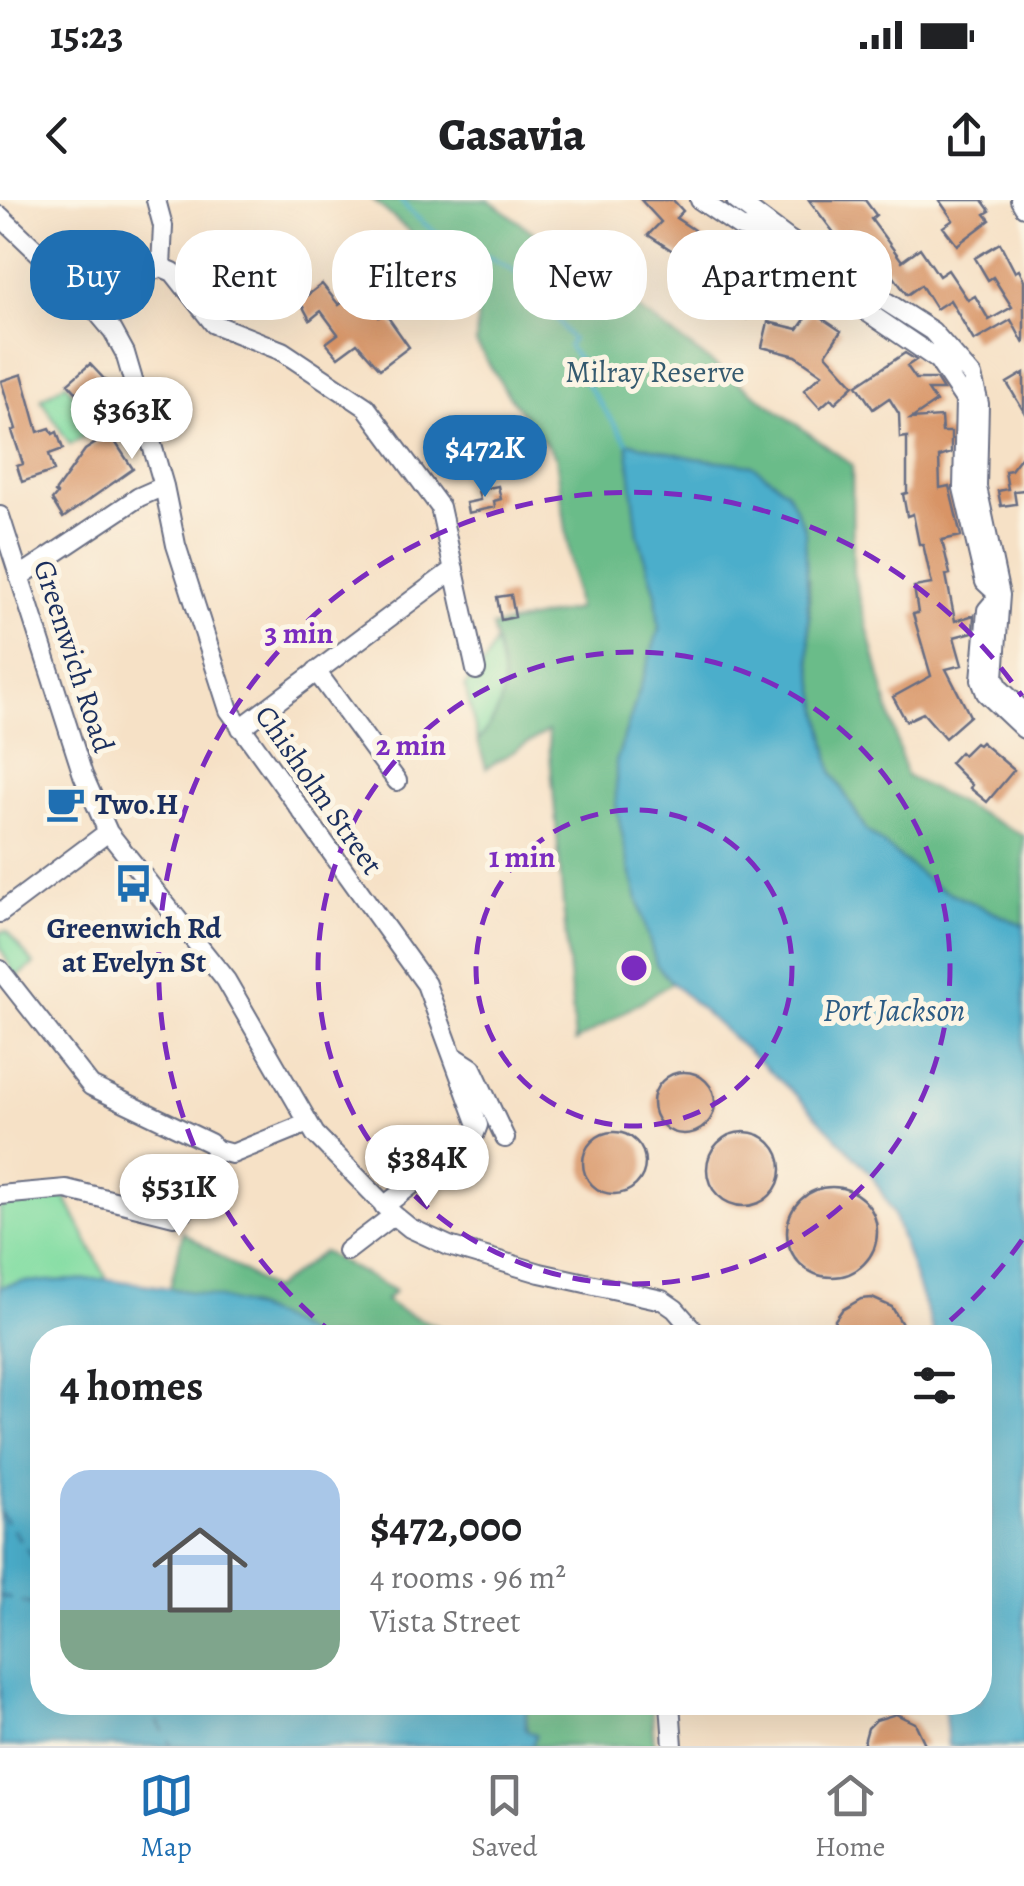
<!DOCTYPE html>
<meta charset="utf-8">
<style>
:root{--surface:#fff;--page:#f6f6f6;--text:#202124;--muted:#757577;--line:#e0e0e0;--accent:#1f6fb2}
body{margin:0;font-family:Alegreya,serif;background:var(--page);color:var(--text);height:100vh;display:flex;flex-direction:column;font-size:38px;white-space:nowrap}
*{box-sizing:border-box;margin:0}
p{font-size:32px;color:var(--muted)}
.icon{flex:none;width:55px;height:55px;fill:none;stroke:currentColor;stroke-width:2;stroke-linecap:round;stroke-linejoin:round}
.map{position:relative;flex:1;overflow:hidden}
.side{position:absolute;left:30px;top:1125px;width:962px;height:390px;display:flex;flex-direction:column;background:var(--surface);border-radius:40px;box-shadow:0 10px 40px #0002}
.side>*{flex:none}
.top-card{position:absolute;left:30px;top:30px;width:965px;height:90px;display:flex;gap:20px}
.price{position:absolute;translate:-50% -85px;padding:0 22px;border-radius:35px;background:#fff;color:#222;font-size:32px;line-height:65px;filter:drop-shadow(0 2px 5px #0008)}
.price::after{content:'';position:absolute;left:50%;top:60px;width:30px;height:22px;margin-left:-15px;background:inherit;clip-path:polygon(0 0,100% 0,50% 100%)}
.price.on{background:var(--accent);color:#fff}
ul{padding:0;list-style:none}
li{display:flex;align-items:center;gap:30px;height:250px;padding:0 30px}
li+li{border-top:2px solid var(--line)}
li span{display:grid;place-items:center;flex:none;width:280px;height:200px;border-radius:30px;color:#555}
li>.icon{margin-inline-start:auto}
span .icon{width:120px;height:120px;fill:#fffc;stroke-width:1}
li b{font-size:42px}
h2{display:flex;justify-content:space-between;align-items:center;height:120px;padding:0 30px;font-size:42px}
.pill{padding:0 35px;border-radius:40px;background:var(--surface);box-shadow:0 10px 40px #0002;font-size:35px;line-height:90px}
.pill.on{background:var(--accent);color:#fff}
.status{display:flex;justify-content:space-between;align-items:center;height:70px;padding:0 50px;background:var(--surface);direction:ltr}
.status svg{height:28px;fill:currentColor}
header{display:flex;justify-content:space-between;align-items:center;height:130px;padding:0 30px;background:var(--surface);font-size:45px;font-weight:800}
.menu{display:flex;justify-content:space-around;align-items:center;height:140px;border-top:2px solid var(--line);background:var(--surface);font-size:28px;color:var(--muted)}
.menu a{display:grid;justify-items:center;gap:5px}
.menu .on{color:var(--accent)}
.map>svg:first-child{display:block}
.green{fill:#83dda3;stroke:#4f8680;stroke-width:2.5}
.forest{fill:#6abc89;stroke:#427674;stroke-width:2.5}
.water{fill:#4caecb;stroke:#346e94;stroke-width:2.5}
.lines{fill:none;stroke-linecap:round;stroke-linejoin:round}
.stream{stroke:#4caecb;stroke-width:4}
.ferry{stroke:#2c5b84;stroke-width:2.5;stroke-dasharray:12 10;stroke-linecap:butt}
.building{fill:#d89466}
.minor-casing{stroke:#686d82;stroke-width:22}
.minor{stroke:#fff;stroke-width:18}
.ring{fill:none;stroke:#7b2cbf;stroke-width:5;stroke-dasharray:18 12}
.labels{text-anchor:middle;stroke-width:10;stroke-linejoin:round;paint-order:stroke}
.park-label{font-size:30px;fill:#355a6f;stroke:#fcf5e5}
.street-label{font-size:30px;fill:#1b2f5e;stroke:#fcf5e5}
.poi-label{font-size:30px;font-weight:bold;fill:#1b2f5e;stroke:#fcf5e5;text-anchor:start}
.water-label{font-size:32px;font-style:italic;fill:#2c5b84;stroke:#fcf5e5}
.centre{fill:#7b2cbf;stroke:#fcf5e5;stroke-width:5}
.ring-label{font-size:30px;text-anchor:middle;font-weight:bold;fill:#7b2cbf;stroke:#fcf5e5;stroke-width:10;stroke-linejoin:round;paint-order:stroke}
</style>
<div class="status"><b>15:23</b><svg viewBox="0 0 49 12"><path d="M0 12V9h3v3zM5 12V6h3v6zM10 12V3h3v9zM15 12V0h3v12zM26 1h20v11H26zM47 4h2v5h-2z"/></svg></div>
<header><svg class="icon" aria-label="back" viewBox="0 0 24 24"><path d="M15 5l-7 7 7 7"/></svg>Casavia<svg class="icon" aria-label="share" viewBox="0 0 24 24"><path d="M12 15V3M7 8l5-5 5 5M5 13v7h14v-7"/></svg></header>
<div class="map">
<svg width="1024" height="1546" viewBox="0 0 1024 1546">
<rect width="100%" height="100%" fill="#fcf5e5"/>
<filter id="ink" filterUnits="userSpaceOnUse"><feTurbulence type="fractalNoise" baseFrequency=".01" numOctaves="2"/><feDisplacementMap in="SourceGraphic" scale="20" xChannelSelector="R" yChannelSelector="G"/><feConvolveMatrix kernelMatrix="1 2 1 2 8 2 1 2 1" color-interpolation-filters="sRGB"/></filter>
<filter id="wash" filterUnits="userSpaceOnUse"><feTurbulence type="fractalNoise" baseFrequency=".0048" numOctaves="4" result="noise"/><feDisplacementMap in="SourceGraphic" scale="40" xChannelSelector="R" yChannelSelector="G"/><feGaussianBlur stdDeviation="2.25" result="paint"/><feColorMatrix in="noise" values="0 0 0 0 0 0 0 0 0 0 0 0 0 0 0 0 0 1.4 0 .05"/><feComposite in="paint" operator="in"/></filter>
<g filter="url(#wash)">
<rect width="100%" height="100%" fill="#f6e1c6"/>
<path class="green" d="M66 183 95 229 70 245 41 199Z
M495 441C506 486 510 504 478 541L465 486 486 461Z
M6 731 34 764 16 778 0 747V732Z
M64 995 107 1079 22 1082 0 1087V1007L25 998Z"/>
<path class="forest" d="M373 0H489L852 265 853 373 906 576 1024 636V726L935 686 866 630 832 572 810 459 809 380 752 265 694 258 628 243 638 334 656 393 659 429 646 476 656 764 672 783 575 842 548 531 486 568 478 541C514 499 504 477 492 427L577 409 556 257 507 193 476 143 478 104 468 82Z
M183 1032 272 1090 323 1052 395 1091 385 1100 401 1111 462 1137H312L252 1106 170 1088Z
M526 1503H651L654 1546H532L535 1535 526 1530Z"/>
<path class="water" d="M627 242 694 258 752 265 787 291 805 329 810 459 832 572 866 630 934 686 1024 726V1546H948L944 1503 980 1502V1388L991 1310 989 1257 980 1239V1138L935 1137 893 1013 871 974 796 895 672 783 656 764 629 667 616 605V562L659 429 656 393 638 334Z
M107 1079C182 1090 247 1095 312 1137L42 1138V1502L526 1503V1530L536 1535 532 1546H0V1087L22 1082Z"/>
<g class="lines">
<path class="stream" d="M400 0C441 49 478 44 524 78 544 94 556 120 572 140L568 146 583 165 584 180 627 242"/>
<path class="ferry" d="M0 1312 42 1370
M0 1396 42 1407
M147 1502 172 1546"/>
</g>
<g id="blocks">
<path class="building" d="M641 0H673L683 11 676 18 694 30 693 33 728 56 731 51 754 65 742 83 712 63 701 81 679 55 648 35 661 22Z
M809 0H865L876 15 871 19 902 61 920 48 939 76 948 70 968 100 975 96 989 120 1012 107 993 77 988 80 975 58 1000 43 1015 72 1019 70 1024 80V144L1011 120 974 141 950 100 936 109 921 85 907 95 887 67 882 71 852 34 841 42Z
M939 0H982L990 11 985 14 990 20 957 45 943 27 953 20Z
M788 72 791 86 782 89 767 114 747 119 742 98 759 93 744 84Z
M322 84 339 105 358 91 379 117 385 113 409 147 380 169 357 143 338 157 326 143 338 134 321 111 310 120 300 101Z
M811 111 841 131 826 154 854 185 835 203 831 198 820 208 804 190 822 174 796 156 762 147 768 122 798 129Z
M905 153 916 160 907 166 916 179H936L943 190H928L936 202 911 219 941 217 942 232H951V253L939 257 940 288 949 286 961 336 942 340 950 374 946 375 955 421 974 415 973 432 954 437 962 465 946 469 970 516 945 538 923 513 906 521 893 497 931 476 913 414 918 413 914 387 932 384 923 344H919L913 314 907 316 903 294 907 293V237L900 238 899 214 889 198 873 209 857 185Z
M90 164 105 180 83 200 68 183Z
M1024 173V212L1007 183Z
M22 174 38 232 50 228 53 234 57 232 63 249 49 254 54 271 22 282 17 266 23 264 12 231 16 229 1 181Z
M110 234 133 269 63 318 52 300 57 294 55 292 85 250Z
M1024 253V290L1014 291 1016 304 1001 306 998 291 1008 289 1005 271 1011 270Z
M498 286 501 299 494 301 495 307 468 313 466 303 480 300 478 290Z
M511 395 515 417 501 420 497 397Z
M981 542 1014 570 987 602 970 588 972 585 950 563 960 552 963 555 975 543 978 545Z
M653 903a31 31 0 1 1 62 0a31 31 0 1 1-62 0Z
M583 963a31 31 0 1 1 62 0a31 31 0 1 1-62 0Z
M707 969a37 37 0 1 1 74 0a37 37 0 1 1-74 0Z
M787 1032a45 45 0 1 1 90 0a45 45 0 1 1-90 0Z
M872 1098 892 1107 903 1126V1138H834L835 1120 842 1110 861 1099Z
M896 1514 915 1523 926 1546H863L868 1528 876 1520Z"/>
</g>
</g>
<g filter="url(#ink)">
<use href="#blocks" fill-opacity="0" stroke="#686d82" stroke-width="2.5"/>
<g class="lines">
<defs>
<path id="minor" d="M156 0 163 26 161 67
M700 0 740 27 782 37
M736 0 788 39 932 131 972 176 979 204 977 287 1000 395 994 477 1000 489 1024 512
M1020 0 1024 7
M0 16 82 94 113 131 125 153 164 286 176 345 229 510 426 784 478 925 473 938 384 1006
M854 103 938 160 965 200 963 288 985 382 999 395
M97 111 148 72 161 67 173 72 214 124 282 151 366 207 440 307 476 470
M0 316 83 575 108 632 226 780 315 934 394 1015 410 1028 449 1046 540 1073 662 1100 675 1109 700 1138
M19 377 139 297 164 286
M999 396 987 410 981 480 986 493 1024 529
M316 471 397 581
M241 528 454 369
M0 713 108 632
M0 770 91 886 210 943 217 950
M455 857 472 868 505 938
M0 995 66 989 174 1016 184 1011 217 950 232 954 308 923
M347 1051 394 1015
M670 1502 673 1546"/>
</defs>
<use href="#minor" class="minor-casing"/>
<use href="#minor" class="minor"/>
</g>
</g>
<g class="ring">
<circle cx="634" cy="768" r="158"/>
<circle cx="634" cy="768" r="316"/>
<path d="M1022 1040A474 474 0 0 1 932 1136M336 1136A474 474 0 1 1 1022 496"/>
</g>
<defs>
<symbol id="cafe-bare" viewBox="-9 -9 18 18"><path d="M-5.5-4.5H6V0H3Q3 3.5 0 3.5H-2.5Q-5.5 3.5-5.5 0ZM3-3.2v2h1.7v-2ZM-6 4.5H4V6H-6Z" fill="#1f6fb2" stroke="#fcf5e5" stroke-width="2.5" paint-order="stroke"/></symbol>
<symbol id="bus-bare" viewBox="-9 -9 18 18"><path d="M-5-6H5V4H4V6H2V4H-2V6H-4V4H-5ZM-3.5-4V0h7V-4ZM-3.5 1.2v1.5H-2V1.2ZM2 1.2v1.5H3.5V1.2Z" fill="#1f6fb2" stroke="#fcf5e5" stroke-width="2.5" paint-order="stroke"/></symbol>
</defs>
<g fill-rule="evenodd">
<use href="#cafe-bare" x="38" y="576" width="55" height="55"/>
<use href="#bus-bare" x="106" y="656" width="55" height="55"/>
</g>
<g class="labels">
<g class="park-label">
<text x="655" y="182">Milray Reserve</text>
</g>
<g class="street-label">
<text transform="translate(74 456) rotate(72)" y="10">Greenwich Road</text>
<text transform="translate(319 590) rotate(55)" y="10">Chisholm Street</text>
</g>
<g class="poi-label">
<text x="95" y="614">Two.H</text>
<text x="134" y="738" text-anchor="middle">Greenwich Rd<tspan x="134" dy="34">at Evelyn St</tspan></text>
</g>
<g class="water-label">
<text x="894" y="821">Port Jackson</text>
</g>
</g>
<circle cx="634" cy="768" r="15" class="centre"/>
<g class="ring-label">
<text x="299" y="443">3 min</text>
<text x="411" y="555">2 min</text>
<text x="522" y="667">1 min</text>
</g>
</svg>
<b class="price" style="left:132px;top:262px">$363K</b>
<b class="price on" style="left:485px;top:300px">$472K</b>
<b class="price" style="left:427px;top:1010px">$384K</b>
<b class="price" style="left:179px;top:1039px">$531K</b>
<div class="top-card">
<a class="pill on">Buy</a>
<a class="pill">Rent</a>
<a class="pill">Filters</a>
<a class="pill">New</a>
<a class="pill">Apartment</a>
</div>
<section class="side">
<h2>4 homes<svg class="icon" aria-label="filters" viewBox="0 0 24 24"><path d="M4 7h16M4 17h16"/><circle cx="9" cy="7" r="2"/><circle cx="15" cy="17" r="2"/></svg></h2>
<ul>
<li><span style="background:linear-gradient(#a9c7e8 70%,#7fa58c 0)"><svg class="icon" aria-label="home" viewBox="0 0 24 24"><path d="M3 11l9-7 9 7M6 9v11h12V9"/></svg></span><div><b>$472,000</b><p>4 rooms · 96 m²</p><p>Vista Street</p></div></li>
</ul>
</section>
</div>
<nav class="menu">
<a class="on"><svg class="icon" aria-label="map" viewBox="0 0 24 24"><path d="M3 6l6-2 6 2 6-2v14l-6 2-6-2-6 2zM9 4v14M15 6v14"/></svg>Map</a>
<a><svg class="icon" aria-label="saved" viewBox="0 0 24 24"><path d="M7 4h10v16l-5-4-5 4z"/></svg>Saved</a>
<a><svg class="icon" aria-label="home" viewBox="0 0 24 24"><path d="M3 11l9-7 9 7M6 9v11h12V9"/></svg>Home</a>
</nav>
